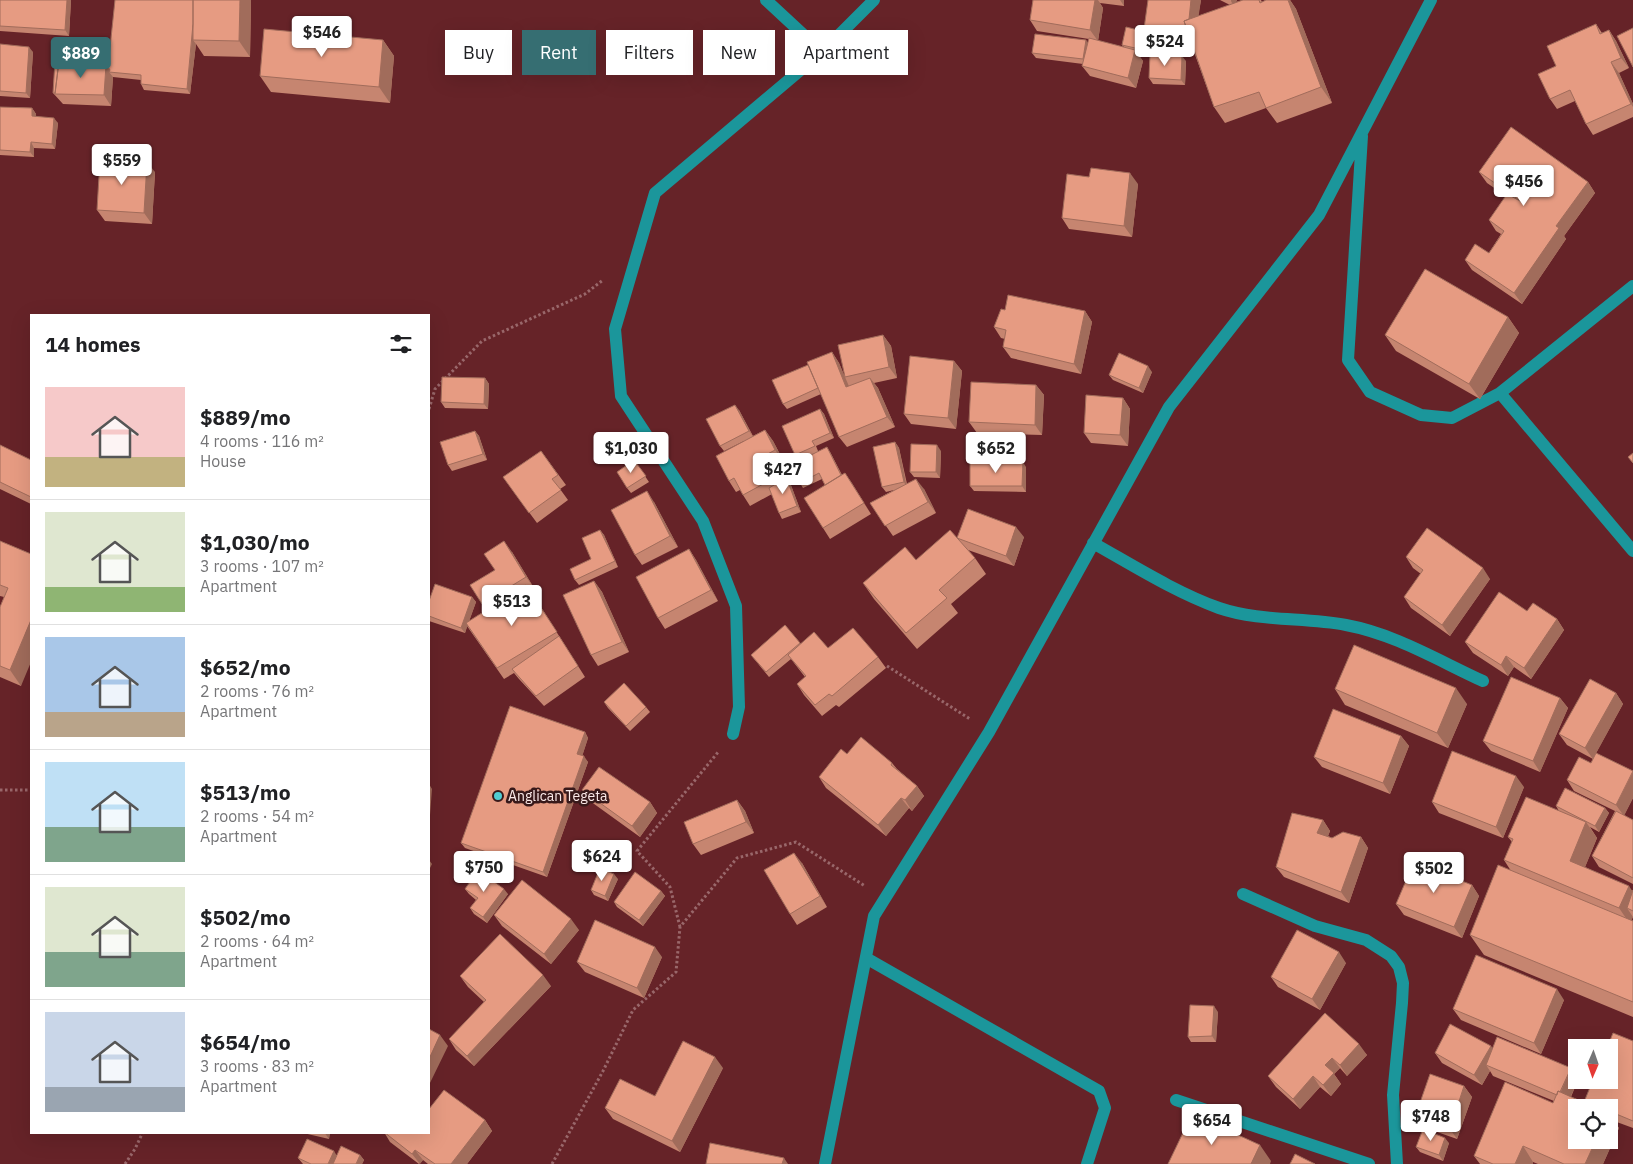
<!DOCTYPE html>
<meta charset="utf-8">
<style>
:root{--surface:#fff;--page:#f6f6f6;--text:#202124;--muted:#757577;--line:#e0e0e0;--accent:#366e72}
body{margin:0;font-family:"IBM Plex Sans",sans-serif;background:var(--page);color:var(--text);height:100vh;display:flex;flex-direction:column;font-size:19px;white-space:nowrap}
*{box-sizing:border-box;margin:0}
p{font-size:16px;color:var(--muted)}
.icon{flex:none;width:28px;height:28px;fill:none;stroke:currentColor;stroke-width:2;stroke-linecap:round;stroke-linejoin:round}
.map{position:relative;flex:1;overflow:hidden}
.drawer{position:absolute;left:30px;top:314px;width:400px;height:820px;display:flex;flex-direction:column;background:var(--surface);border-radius:0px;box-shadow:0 5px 20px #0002}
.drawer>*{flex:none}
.banner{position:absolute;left:445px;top:30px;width:475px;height:45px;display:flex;gap:10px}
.needle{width:32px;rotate:182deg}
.buttons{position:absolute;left:1568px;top:1039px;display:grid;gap:10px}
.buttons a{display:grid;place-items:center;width:50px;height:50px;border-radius:0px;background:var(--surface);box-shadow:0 5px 20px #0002;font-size:25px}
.price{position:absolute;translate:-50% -42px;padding:0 11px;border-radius:5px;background:#fff;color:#222;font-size:16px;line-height:32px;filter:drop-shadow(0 1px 2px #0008)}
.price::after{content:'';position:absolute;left:50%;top:30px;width:15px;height:11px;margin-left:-8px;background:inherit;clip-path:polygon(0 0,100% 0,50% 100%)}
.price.selected{background:var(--accent);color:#fff}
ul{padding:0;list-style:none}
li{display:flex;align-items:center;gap:15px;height:125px;padding:0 15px}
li+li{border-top:1px solid var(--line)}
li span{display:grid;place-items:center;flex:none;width:140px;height:100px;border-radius:0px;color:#555}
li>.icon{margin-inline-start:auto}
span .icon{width:60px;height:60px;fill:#fffc;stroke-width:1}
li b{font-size:21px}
h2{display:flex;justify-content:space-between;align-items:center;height:60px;padding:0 15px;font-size:21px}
.chip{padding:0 18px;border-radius:0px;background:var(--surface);box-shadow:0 5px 20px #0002;font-size:18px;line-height:45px}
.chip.selected{background:var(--accent);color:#fff}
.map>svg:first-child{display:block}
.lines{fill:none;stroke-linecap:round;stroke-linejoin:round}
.path{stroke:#99676a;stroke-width:3;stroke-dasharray:2.5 2.5;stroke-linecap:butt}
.minor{stroke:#1b969b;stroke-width:12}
.wall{fill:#c68570;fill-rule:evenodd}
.shaded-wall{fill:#a16c5b}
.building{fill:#e69b82;stroke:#a16c5b}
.poi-dot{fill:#51ccd2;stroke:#38191a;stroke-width:2}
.labels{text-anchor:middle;stroke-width:5;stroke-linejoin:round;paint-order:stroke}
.poi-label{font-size:14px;fill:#fae9e8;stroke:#38191a;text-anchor:start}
</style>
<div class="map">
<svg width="1633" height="1164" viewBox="0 0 1633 1164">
<rect width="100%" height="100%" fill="#662328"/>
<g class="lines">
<path class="path" d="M429 409 435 389 482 341 585 294 603 280
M887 666 970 719
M0 790H31
M680 927 670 887 637 851 719 751
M125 1164 135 1149 143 1132
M552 1164 603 1071 633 1010 676 972 680 927 737 858 796 842 865 886"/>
<path class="minor" d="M766 0 822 52
M1362 136 1348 360 1370 392 1421 415 1452 418 1500 393
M1633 286 1500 393 1633 551
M1093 543C1134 566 1175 592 1219 608 1260 622 1304 617 1346 625 1395 634 1439 661 1483 681
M733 734 739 707 736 606 703 521 621 396 615 329 655 193 822 52 874 0
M1243 894 1315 926 1366 940 1391 956 1399 967 1403 983 1402 1003 1393 1095 1397 1164
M866 958 1099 1091 1105 1108 1087 1164
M1176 1100 1369 1164
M825 1164 874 916 989 732 1169 407 1319 215 1431 0"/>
</g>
<path class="wall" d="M0 0H71L69 36 0 31Z
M251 0 250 57 204 56 196 44 190 94 144 90 141 84V80L113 77 111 106 63 104 53 93 106 65 108 67Z
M1033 0H1098L1103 8 1098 41 1124 47 1122 45 1201 0 1198 16 1230 5 1220 0H1237L1236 2 1243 0H1261L1262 2 1266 0H1290L1296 9 1332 103 1277 123 1266 108 1225 123 1214 107 1193 49V53L1151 47 1154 51 1153 54 1186 61 1185 85 1153 84 1149 78 1150 56 1137 53 1143 61 1136 88 1090 76 1082 66 1083 64 1036 58 1032 53 1088 43 1089 39 1037 31 1030 20ZM1145 39 1149 45 1144 44Z
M1098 0H1124V6L1100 3Z
M1596 24 1602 33 1609 30 1616 41 1629 68 1619 73 1633 104V117L1593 135 1586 124 1575 101 1557 109 1550 99 1556 66Z
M383 40 394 56 390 103 271 92 260 76Z
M0 44 33 52 30 98 0 96Z
M0 107 32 108 36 114V116L58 123 55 149 34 148V157L0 155Z
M155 172 152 224 105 221 97 210Z
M1479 172 1588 182 1595 193 1564 236 1566 239 1522 304 1472 270 1465 260 1489 253 1501 234 1496 231 1489 220 1506 196 1487 183Z
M1138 184 1132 237 1069 229 1062 218Z
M1005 310 1085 311 1092 322 1081 374 1011 358 1003 347 1005 339 1001 338 994 327Z
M1508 317 1519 333 1480 399 1396 351 1385 335Z
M883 335 891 346 897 378 874 383 878 388 895 427 847 447 839 437 821 394 787 409 783 404 808 365 832 352 839 363 844 375Z
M954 361 962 371 956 429 911 424 904 414Z
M1152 372 1143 393 1113 380 1109 375Z
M485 378 489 384 488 409 445 408 441 402Z
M1036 385 1044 395 1042 435 977 433 969 422Z
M1123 398 1130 409 1128 446 1091 443 1084 433Z
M820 409 824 414 834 438 816 446 818 451 830 452 842 475 845 473 871 514 830 539 823 528 825 485 822 479 803 488 800 483 813 454 799 460 795 455Z
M739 410 753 436 765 430 773 441 783 460 772 467 778 477 789 480 801 512 782 519 779 513 772 494 750 506 743 495 740 490 736 492 729 481 744 441 724 451 720 446Z
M475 431 479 436 487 460 452 471 448 465Z
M895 442 899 448 907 484 924 489 936 513 893 536 870 503 894 490 886 492 882 487Z
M0 445 31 460V504L0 489Z
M541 451 566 485 560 489 568 500 537 523 503 477Z
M941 451 940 478 914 477 910 472Z
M634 460 649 482 631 493 627 488Z
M1026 467V492L974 491 970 486Z
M654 502 678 547 642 565 635 555Z
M600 530 604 535 618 567 579 585 575 580 591 559Z
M1024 537 1014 566 968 550 975 558 986 574 951 604 958 613 917 649 874 599 863 583 916 560 957 538Z
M0 541 31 554 21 686 0 677V607L4 597 0 596Z
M689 549 696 560 718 601 665 629 658 618Z
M512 552 534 588 530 590 585 677 544 706 519 679 514 673 504 679 467 626 465 633 429 621V601L472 597 476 602 469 621 487 610 470 585 495 570Z
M1406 557 1490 579 1450 636 1411 608 1404 597 1421 574 1413 568Z
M594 581 602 592 629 652 598 666 591 655Z
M1527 611 1557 619 1564 630 1531 679 1514 667 1508 676 1473 653 1465 642Z
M785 625 801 644 878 657 886 668 839 707 836 705 822 716 804 695 797 684 805 677 791 659 769 677 751 655Z
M1335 689 1467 704 1448 748 1345 705Z
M1616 693 1623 704 1596 753 1633 771V798L1624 815 1633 820V884L1599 867 1592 856 1615 811 1574 791 1567 780 1591 763 1593 759 1567 745 1559 734Z
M1560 698 1568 708 1540 772 1491 751 1483 741Z
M604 702 646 707 650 712 630 731 608 708Z
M585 732 588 738 582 756 588 762 547 877 465 848 461 843Z
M1401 736 1409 746 1390 794 1322 767 1314 757Z
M847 754 892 763 897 769 917 786 924 796 912 811 909 808 886 836 826 788 819 777Z
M1524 787 1503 838 1439 813 1432 802Z
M582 790 650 802 657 813 640 837 590 801Z
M737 800 745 811 754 833 701 855 693 844Z
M1556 806 1605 808 1609 813 1599 832 1590 827 1597 838 1585 867 1633 891V890V917L1631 920 1633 921V1017L1484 955 1470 935 1511 871 1504 860 1512 842 1508 837 1559 811Z
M1323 820 1330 831 1328 836 1332 838 1361 837 1368 848 1349 903 1284 877 1276 867Z
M802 863 827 907 797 925 790 914Z
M618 879 608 901 594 895 591 890Z
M1472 885 1479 896 1462 938 1404 915 1396 904Z
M465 889 508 894 487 923 474 914 470 908 476 900 469 894Z
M661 891 665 896 643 926 617 907 614 902Z
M494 915 579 930 551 964 502 926Z
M662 957 644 998 585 972 577 962Z
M1346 963 1320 1010 1278 987 1271 977Z
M460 976 551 986 474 1066 456 1050 449 1039 484 1002 468 987Z
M1564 1000 1541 1054 1461 1020 1453 1009Z
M1218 1012 1216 1042H1191L1188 1037Z
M1325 1013 1367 1055 1347 1076 1340 1068 1334 1074 1341 1084 1331 1096 1320 1087 1300 1109 1276 1087 1268 1076Z
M1633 1041V1128L1614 1121 1619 1128 1603 1164H1538L1533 1162V1164H1480L1474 1156 1553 1103 1554 1101 1493 1076 1490 1071 1482 1085 1442 1063 1435 1053 1493 1048 1571 1068 1576 1075V1080H1578L1571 1097 1585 1102 1591 1085 1587 1080H1609ZM1576 1108H1609V1140Z
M723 1068 680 1152 613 1119 605 1108 655 1096Z
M1464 1086 1472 1097 1457 1139 1423 1127 1415 1117Z
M485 1120 492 1131 467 1164H428L423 1160 419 1164 390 1142 384 1132H429Z
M299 1132H330L329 1139Z
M1449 1143 1443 1161 1420 1152 1416 1147Z
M337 1155H360L364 1160 362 1164H303L298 1158Z"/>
<path class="shaded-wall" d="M67 0H71L69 36 65 30Z
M196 0 193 40 196 44 190 94 187 89Z
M240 0H251L250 57 239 41Z
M1095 0H1098L1103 8 1098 41 1090 30Z
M1120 0H1124V6Z
M1191 0H1201L1193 53 1185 42Z
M1231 0H1237L1234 7 1231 1Z
M1288 0H1290L1296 9 1332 103 1321 87Z
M1609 30 1616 41 1629 68 1621 58Z
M1142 31 1145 36H1143L1145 39 1143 48 1139 43Z
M383 40 394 56 390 103 379 87Z
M1086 40 1090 46 1083 59Z
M1150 45 1154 51 1152 56 1148 51Z
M29 47 33 52 30 98 26 93Z
M1135 50 1143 61 1136 88 1128 78Z
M1182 56 1186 61 1185 85 1181 80Z
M1611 62 1619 73 1633 104V107L1631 104Z
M106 65 111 72H109L113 77 111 106 104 95Z
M32 108 36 114V121L32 116Z
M54 118 58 123 55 149 52 144Z
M31 142 34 148V157L30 152Z
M147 162 155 172 152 224 144 213Z
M1130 173 1138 184 1132 237 1124 226Z
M1588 182 1595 193 1564 236 1566 239 1522 304 1514 293 1556 226Z
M1085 311 1092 322 1081 374 1074 364Z
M1508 317 1519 333 1480 399 1469 384Z
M883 335 891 346 897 378 889 367Z
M832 352 839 363 854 398 846 387Z
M954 361 962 371 956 429 948 418Z
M1148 366 1152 372 1143 393 1139 388Z
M485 378 489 384 488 409 484 404Z
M870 378 878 388 895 427 887 417Z
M1036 385 1044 395 1042 435 1035 425Z
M1123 398 1130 409 1128 446 1120 435Z
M735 405 739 410 753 437 749 431Z
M820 409 824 414 834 438 830 433Z
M765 430 773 441 783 460 775 450Z
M475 431 479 436 487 460 483 454Z
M895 442 899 448 907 488 904 482Z
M937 445 941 451 940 478 936 472Z
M827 447 830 452 846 483 842 477Z
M1023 462 1026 467V492L1022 486Z
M845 473 852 483 871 514 864 503Z
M785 474 789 480 801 512 797 506Z
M916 479 924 489 936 513 928 502Z
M647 491 654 502 678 547 670 536Z
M1016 527 1024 537 1014 566 1006 556Z
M600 530 604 535 618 567 615 561Z
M504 541 512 552 534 588 526 577Z
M689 549 696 560 718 601 711 590Z
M1483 568 1490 579 1450 636 1442 625Z
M594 581 602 592 629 652 622 642Z
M526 585 534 596 564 643 557 632Z
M472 597 476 602 465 633 461 628Z
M1557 619 1564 630 1531 679 1524 668Z
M31 620V662L21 686 10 670Z
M1506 656 1514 667 1508 676 1501 665Z
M1456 688 1467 704 1448 748 1437 733Z
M1616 693 1623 704 1593 759 1585 748Z
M1560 698 1568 708 1540 772 1533 761Z
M585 732 588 738 581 760 577 754Z
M1401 736 1409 746 1390 794 1383 783Z
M584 756 588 762 547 877 543 872Z
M1633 772V798L1624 816 1616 805Z
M1516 776 1524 787 1503 838 1496 827Z
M429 784 432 789 429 828Z
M917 786 924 796 912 811 905 800Z
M901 798 909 808 886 836 878 825Z
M737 800 745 811 754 833 746 822Z
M650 802 657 813 640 837 632 826Z
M1605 808 1609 813 1599 832 1595 826Z
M1323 820 1330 831 1325 844 1317 833Z
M1586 822 1597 838 1581 877 1570 861Z
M1361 837 1368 848 1349 903 1341 892Z
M794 853 802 863 827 907 820 896Z
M429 860 432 864 429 870Z
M614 874 618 879 608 901 605 896Z
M1472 885 1479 896 1462 938 1454 927Z
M1629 886 1633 892 1627 908 1633 917 1630 924 1619 908Z
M504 889 508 894 487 923 483 917Z
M661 891 665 896 643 926 639 920Z
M571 919 579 930 551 964 544 954Z
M655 947 662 957 644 998 637 988Z
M1339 952 1346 963 1320 1010 1312 999Z
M543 975 551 986 474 1066 467 1056Z
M1557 989 1564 1000 1541 1054 1534 1043Z
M1214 1006 1218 1012 1216 1042 1212 1036Z
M440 1035 448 1046 429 1085V1059Z
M1359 1044 1367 1055 1347 1076 1340 1065Z
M1491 1046 1498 1056 1486 1065 1490 1071 1482 1085 1474 1075Z
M715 1057 723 1068 680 1152 672 1141Z
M1332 1058 1340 1068 1334 1074 1341 1084 1331 1096 1323 1085 1325 1065Z
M1571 1068 1576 1075V1080H1578L1566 1107 1559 1096Z
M1313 1076 1320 1087 1300 1109 1293 1099Z
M1464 1086 1472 1097 1457 1139 1450 1129Z
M1609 1114 1619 1128 1603 1164H1585L1596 1140H1609Z
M485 1120 492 1131 467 1164H451Z
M324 1132H330L329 1139Z
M1445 1138 1449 1143 1443 1161 1439 1155Z
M1260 1145 1271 1161 1270 1164H1251Z
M1523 1146 1533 1162V1164H1515Z
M415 1150 423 1160 420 1164 412 1154Z
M334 1151 337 1156 334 1164H328Z
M360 1155 364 1160 362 1164H356Z
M784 1158 788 1164H782Z"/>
<path class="building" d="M0 0H67L65 30 0 26Z
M115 0H193V24L187 89 141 84V75L109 72 110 70 108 67Z
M193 0H240L239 41 193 40Z
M1033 0H1095L1090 30 1030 20Z
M1148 0H1191L1189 19 1184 21 1187 30 1185 42 1143 36Z
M1243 0H1259L1260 3 1266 0H1288L1321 87 1266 108 1259 92 1214 107 1184 21Z
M1596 24 1600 34 1609 30 1621 58 1611 62 1631 104 1586 124 1570 90 1550 99 1538 74 1556 66 1547 46Z
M1126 27 1142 31 1139 43 1150 45 1148 51 1122 45Z
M1633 28V67L1617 36Z
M264 29 383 40 379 87 260 76Z
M1035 34 1086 40 1083 59 1032 53Z
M1089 38 1135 50 1128 78 1082 66Z
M0 44 29 47 26 93 0 91Z
M1150 54 1182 56 1181 80 1149 78Z
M55 61H59L55 93H53Z
M59 61 106 65 104 95 55 94Z
M0 107 32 108V116L54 118 52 144 31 142 30 152 0 150Z
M1511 127 1588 182 1556 226 1559 228 1514 293 1465 260 1475 244 1489 253 1504 231 1489 220 1507 194 1522 202 1479 172Z
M100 159 147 162 144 213 97 210Z
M1091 168 1130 173 1124 226 1062 218 1067 174 1089 177Z
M1425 269 1508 317 1469 384 1385 335Z
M1008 295 1085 311 1074 364 1003 347 1006 330 994 327 1001 309 1005 310Z
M883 335 889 367 845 377 838 345Z
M832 352 846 387 870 378 887 417 839 437 807 362Z
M1119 353 1148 366 1139 388 1109 375Z
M910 356 954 361 948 418 904 414Z
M808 365 818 388 783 404 772 380Z
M442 377 485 378 484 404 441 402Z
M971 382 1036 385 1035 425 969 422Z
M1086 395 1123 398 1120 435 1084 433Z
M735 405 749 431 720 446 706 419Z
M820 409 830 433 812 441 815 446 795 455 782 426Z
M765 430 775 450 764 456 778 476 743 495 734 478 729 481 716 456Z
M475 431 483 454 448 465 440 442Z
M895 442 904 482 882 487 873 447Z
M911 444 937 445 936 472H910Z
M0 445 31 460V497L0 482Z
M827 447 841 475 825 485 819 473 800 483 791 465Z
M541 451 558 475 552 479 561 490 529 513 503 477Z
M1633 453V463L1628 457Z
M634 460 646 476 627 488 617 472Z
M970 461 1023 462 1022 486H970Z
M845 473 864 503 823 528 804 498Z
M785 474 797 506 779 513 769 488 781 481 778 477Z
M916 479 928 502 885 526 870 503Z
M647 491 670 536 635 555 611 510Z
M968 509 1016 527 1006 556 957 538Z
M1427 528 1483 568 1442 625 1404 597 1423 570 1406 557Z
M600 530 615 561 575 580 570 569 591 559 582 538Z
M950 530 975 558 939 590 947 598 906 633 863 583 905 547 916 560Z
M0 541 31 554V620L10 670 0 666V607L8 588 0 585Z
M504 541 526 577 482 604 470 585 495 570 484 554Z
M689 549 711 590 658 618 636 577Z
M594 581 622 642 591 655 563 595Z
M435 584 472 597 461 628 429 616V601Z
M526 585 557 632 497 668 466 623Z
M1499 592 1527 611 1533 603 1557 619 1524 668 1506 656 1501 665 1465 642Z
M785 625 800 643 766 672 751 655Z
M853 628 878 657 832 696 829 694 815 705 797 684 806 676 788 655 814 632 828 648Z
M559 636 578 666 536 696 512 669Z
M1354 645 1456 688 1437 733 1335 689Z
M1511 677 1560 698 1533 761 1483 741Z
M1590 679 1616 693 1585 748 1559 734Z
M624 683 646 707 626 726 604 702Z
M510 706 585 732 577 754 584 756 543 872 461 843Z
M1333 709 1401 736 1383 783 1314 757Z
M861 737 892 763 891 765 917 786 905 800 901 798 878 825 819 777 841 749 847 754Z
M1452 751 1516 776 1496 827 1432 802Z
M1596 753 1633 771 1616 805 1567 780 1579 757 1591 763Z
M599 767 650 802 632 826 582 790Z
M1565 788 1605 808 1595 826 1556 806Z
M1526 797 1586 822 1570 861 1629 886 1619 908 1504 860 1513 839 1508 837Z
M737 800 746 822 693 844 684 822Z
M1616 811 1633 820V878L1592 856Z
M1292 813 1323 820 1317 833 1332 838 1343 832 1361 837 1341 892 1276 867Z
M794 853 820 896 790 914 764 870Z
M1414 862 1472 885 1454 927 1396 904Z
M1498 865 1633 921V1002L1470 935Z
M600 868 614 874 605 896 591 890Z
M478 870 504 889 483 917 470 908 478 898 465 889Z
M635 872 661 891 639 920 614 902Z
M522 880 571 919 544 954 494 915Z
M1633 890V911L1627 908Z
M595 920 655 947 637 988 577 962Z
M1297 930 1339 952 1312 999 1271 977Z
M500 934 543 975 467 1056 449 1039 486 1000 460 976Z
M1476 955 1557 989 1534 1043 1453 1009Z
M1190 1005 1214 1006 1212 1036 1188 1037Z
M1325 1013 1359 1044 1340 1065 1332 1058 1325 1065 1334 1073 1323 1085 1313 1076 1293 1099 1268 1076Z
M1450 1024 1491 1046 1474 1075 1435 1053Z
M429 1029 440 1035 429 1059Z
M1613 1033 1633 1041V1121L1609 1111V1108H1599L1584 1102 1593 1080H1609V1048H1607Z
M1497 1037 1571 1068 1560 1092 1558 1091 1557 1095 1486 1065Z
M683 1041 715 1057 672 1141 605 1108 620 1079 655 1096Z
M1430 1074 1464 1086 1450 1129 1415 1117Z
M1505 1082 1553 1103 1558 1091 1596 1108H1576V1140H1596L1585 1164H1564L1523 1146 1515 1164H1493L1474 1156Z
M444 1090 485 1120 451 1164H435L415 1150 412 1154 384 1132H429V1109Z
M1192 1114 1260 1145 1251 1164H1168Z
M1423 1129 1445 1138 1439 1155 1416 1147Z
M307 1139 334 1151 328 1164H311L298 1158Z
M710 1143 784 1158 782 1164H706Z
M341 1146 360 1155 356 1164H333Z
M1295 1154 1315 1164H1290Z"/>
<circle class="poi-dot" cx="498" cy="796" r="5"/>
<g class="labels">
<g class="poi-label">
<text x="508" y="801">Anglican Tegeta</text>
</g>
</g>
</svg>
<div class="buttons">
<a><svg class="needle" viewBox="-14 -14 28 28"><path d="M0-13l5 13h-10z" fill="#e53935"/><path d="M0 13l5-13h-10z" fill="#757577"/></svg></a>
<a><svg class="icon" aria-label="locate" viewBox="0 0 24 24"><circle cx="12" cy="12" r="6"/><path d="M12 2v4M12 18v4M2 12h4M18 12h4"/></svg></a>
</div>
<b class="price" style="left:322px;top:58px">$546</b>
<b class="price" style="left:1165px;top:67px">$524</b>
<b class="price selected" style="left:81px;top:79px">$889</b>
<b class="price" style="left:122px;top:186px">$559</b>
<b class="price" style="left:1524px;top:207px">$456</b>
<b class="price" style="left:631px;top:474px">$1,030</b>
<b class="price" style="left:996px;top:474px">$652</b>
<b class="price" style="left:783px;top:495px">$427</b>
<b class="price" style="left:512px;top:627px">$513</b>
<b class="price" style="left:602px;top:882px">$624</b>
<b class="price" style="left:484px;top:893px">$750</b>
<b class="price" style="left:1434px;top:894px">$502</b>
<b class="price" style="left:1431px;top:1142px">$748</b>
<b class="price" style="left:1212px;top:1146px">$654</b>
<div class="banner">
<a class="chip">Buy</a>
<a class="chip selected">Rent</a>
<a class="chip">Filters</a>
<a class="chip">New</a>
<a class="chip">Apartment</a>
</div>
<section class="drawer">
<h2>14 homes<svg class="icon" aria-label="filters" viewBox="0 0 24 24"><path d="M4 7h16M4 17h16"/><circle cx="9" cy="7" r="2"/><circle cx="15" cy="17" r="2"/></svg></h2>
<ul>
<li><span style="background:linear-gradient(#f6c9c9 70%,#c2b280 0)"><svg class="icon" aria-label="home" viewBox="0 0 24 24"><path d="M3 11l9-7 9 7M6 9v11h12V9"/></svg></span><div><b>$889/mo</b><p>4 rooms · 116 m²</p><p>House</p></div></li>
<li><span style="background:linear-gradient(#dfe7d0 75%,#8fb573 0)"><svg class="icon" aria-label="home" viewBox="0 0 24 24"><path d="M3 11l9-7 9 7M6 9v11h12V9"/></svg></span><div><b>$1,030/mo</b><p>3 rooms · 107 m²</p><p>Apartment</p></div></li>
<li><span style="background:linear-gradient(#a9c7e8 75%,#b9a48a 0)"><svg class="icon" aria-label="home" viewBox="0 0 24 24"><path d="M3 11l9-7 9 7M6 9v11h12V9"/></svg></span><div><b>$652/mo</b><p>2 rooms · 76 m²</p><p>Apartment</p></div></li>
<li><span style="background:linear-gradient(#bfe0f5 65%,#7fa58c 0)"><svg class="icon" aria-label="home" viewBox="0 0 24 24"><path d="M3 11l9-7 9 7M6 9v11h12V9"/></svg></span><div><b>$513/mo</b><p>2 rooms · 54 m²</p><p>Apartment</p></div></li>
<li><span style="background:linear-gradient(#dfe7d0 65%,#7fa58c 0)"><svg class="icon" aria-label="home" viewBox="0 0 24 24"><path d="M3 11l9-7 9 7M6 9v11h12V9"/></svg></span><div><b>$502/mo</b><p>2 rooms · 64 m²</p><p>Apartment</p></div></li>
<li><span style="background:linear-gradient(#c9d6e8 75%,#9aa5b1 0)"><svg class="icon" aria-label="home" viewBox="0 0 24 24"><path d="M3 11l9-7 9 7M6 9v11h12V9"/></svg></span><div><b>$654/mo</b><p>3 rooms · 83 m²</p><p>Apartment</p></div></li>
</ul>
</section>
</div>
